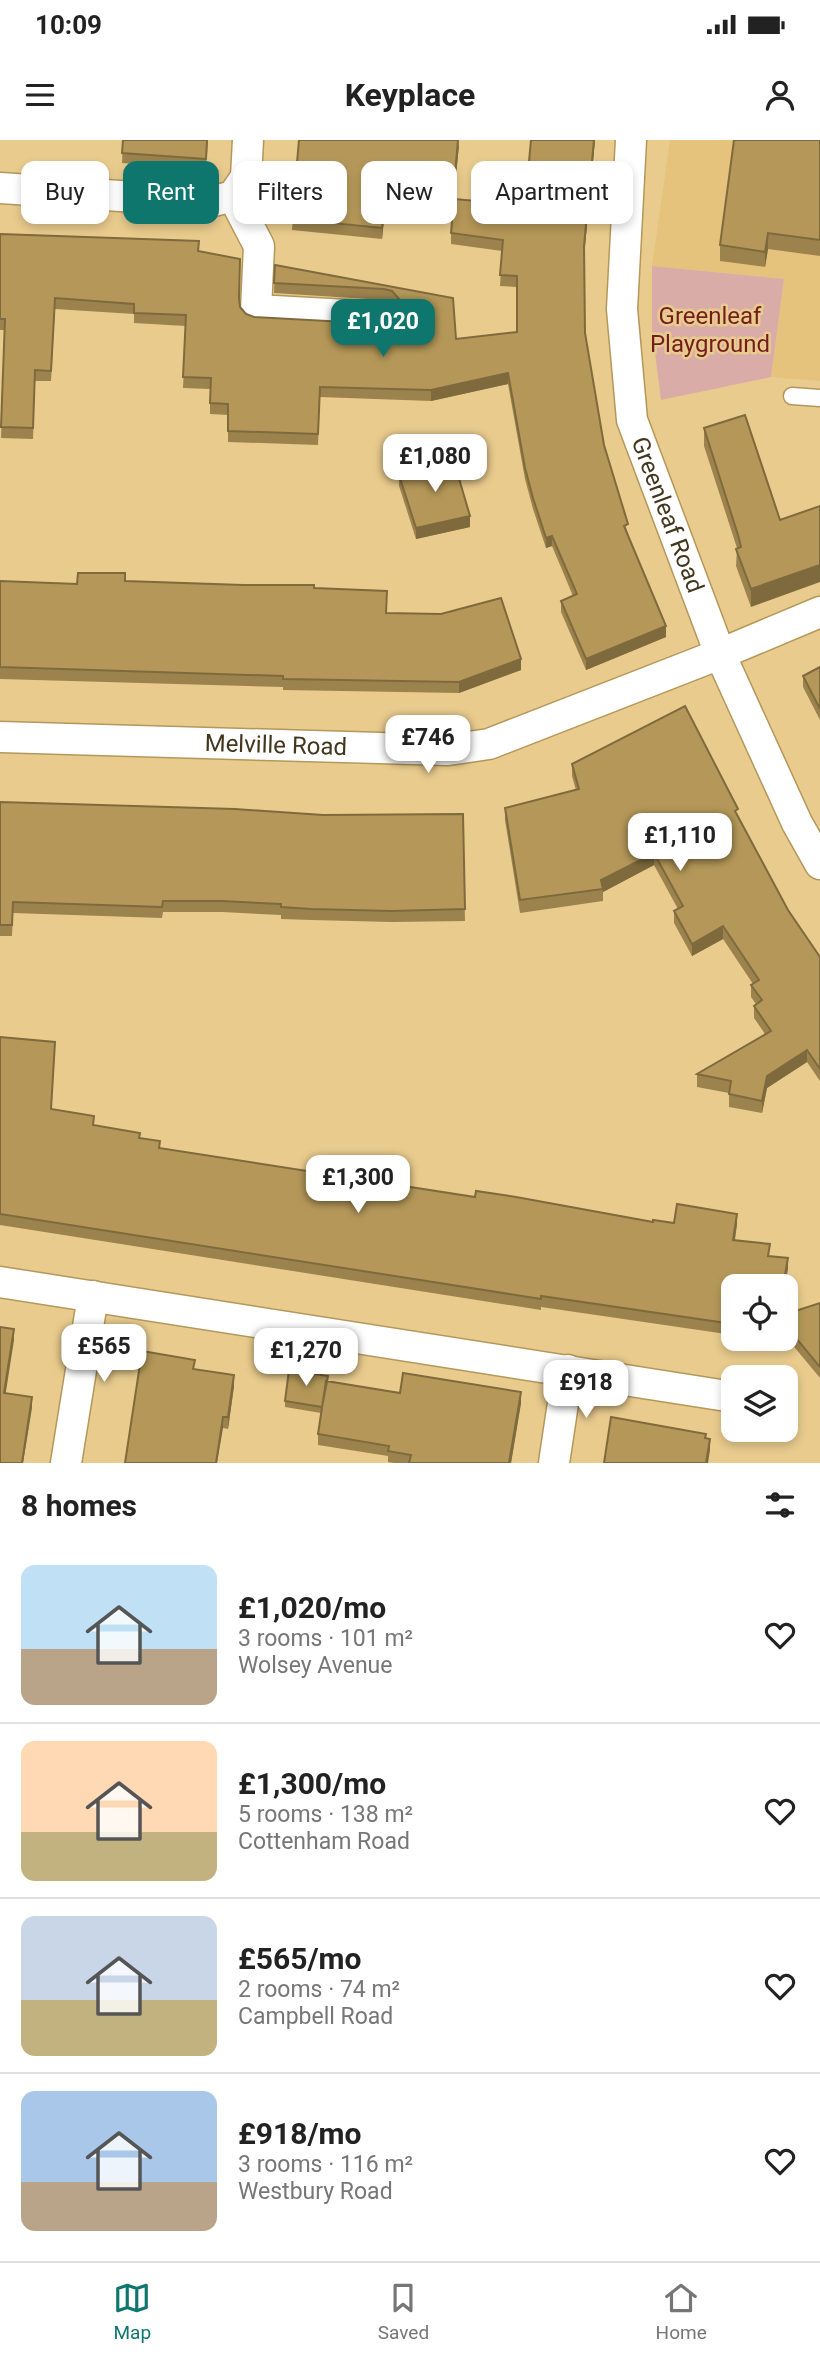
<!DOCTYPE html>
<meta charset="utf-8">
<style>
:root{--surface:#fff;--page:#f2f2f2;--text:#222;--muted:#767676;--line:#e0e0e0;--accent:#0f766e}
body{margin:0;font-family:Roboto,sans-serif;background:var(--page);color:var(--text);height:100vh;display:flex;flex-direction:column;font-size:26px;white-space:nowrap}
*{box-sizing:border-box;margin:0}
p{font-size:23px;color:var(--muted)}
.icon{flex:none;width:38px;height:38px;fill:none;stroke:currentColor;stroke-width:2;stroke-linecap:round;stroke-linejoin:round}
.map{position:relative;height:1323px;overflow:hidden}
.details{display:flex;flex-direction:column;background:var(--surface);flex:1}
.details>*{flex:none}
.top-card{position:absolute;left:21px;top:21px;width:779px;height:63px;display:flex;gap:14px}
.tools{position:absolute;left:721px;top:1134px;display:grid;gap:14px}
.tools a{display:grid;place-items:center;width:77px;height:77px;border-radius:14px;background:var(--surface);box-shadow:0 4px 10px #0003;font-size:35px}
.price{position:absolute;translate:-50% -60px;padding:0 16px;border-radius:14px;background:#fff;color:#222;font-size:23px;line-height:46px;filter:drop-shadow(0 2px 4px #0008)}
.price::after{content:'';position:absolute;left:50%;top:42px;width:21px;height:16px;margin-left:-10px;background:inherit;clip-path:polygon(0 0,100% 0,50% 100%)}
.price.on{background:var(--accent);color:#fff}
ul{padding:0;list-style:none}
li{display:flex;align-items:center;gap:21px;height:175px;padding:0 21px}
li+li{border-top:2px solid var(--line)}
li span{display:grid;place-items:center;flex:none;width:196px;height:140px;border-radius:14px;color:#555}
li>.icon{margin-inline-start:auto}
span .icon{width:84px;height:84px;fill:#fffc;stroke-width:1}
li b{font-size:30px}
h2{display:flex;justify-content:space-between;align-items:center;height:84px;padding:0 21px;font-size:30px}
.chip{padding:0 24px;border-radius:14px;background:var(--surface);box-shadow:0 4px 10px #0003;font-size:24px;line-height:63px}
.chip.on{background:var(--accent);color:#fff}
.status{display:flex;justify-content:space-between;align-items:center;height:49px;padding:0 35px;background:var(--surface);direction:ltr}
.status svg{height:19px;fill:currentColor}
header{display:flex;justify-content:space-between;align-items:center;height:91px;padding:0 21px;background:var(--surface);font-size:32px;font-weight:700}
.dock{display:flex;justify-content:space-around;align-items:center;height:98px;border-top:2px solid var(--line);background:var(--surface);font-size:19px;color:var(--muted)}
.dock a{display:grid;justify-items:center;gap:4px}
.dock .on{color:var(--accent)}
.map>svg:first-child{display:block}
.built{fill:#e5c37d}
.green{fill:#d9aca8}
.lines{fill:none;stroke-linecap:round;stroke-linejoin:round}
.lane-casing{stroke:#b4975a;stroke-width:19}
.street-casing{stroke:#b4975a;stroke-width:33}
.lane{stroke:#fff;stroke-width:16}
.street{stroke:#fff;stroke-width:30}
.wall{fill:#9c834d}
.shaded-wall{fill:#7f6a3e}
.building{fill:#b59859;stroke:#7f6a3e;stroke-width:2}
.labels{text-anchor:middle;stroke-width:5;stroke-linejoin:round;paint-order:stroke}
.park-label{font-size:24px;fill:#721e1e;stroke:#e9cb8d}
.street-label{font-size:24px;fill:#42361d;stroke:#e9cb8d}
</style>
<div class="status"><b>10:09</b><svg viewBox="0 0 49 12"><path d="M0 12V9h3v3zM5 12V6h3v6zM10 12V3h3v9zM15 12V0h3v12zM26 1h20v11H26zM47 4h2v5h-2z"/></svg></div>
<header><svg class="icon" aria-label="menu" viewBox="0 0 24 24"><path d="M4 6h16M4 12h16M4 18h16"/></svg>Keyplace<svg class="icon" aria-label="person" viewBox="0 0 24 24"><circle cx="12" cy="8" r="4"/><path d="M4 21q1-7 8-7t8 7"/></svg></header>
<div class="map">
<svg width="820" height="1323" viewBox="0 0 820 1323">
<rect width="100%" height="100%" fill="#e9cb8d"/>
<path class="built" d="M670 0H820V241L771 237 784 139 652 126Z"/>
<path class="green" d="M652 126 784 139 771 237 661 260 652 189Z"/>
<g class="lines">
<defs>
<path id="lane" d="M792 256 820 258"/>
<g id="street">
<path id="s1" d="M631 0 622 169 632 280 720 514 797 683 820 724"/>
<path d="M0 48 210 62 233 56 246 37 248 0"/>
<path d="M233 56 259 106 256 170 383 177"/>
<path id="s2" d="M0 597 448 610 489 604 720 514 820 472"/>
<path d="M0 1142 733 1257"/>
<path d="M66 1323 93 1156"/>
<path d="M554 1323 568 1230"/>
</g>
</defs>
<use href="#lane" class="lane-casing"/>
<use href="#street" class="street-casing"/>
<use href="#lane" class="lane"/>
<use href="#street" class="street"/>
</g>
<path class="wall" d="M123 0H208L206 29 122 23Z
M299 0 459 5 455 45 388 39 382 99 292 90Z
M531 0H595L584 116 585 193 604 305 628 395 666 497 586 530 561 472V461L573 456 552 406 546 408 533 369 525 339 508 244 431 261 320 257 318 305 228 302V275L210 274V249L183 248 186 186 134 183V174L55 169 51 241H35L33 299 1 298 5 190H0V94L199 111 239 160 240 167 246 174 254 177 382 184 391 182 398 175 399 170 392 162 384 160 274 153 275 125 453 158 456 199 517 192V147L500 146 502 111 451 104V93L525 65Z
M820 0V116L768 109 765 127 720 121V105Z
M704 288 780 380 751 467 736 426 737 408 704 306Z
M399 335 470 387 416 399 399 346Z
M0 441 77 444 125 441 314 448 387 473 521 530 459 553 283 550V547L0 539Z
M820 527V580L803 547V536Z
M572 624 738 678 788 770 820 817V941L807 922 767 948 762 973 729 967V953L697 947V934L765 894 754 878V866L756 864 751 857V845L753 844 723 799 692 816 674 783V771L678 769 654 725 603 752V761L520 773 505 680V668L576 650 572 636Z
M0 662 323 675 463 674 465 781 392 782 311 780 281 779V775L222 772H163L162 778 13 773 12 796H0Z
M0 897 55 913 51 969 94 985 140 998 160 1008 475 1057 653 1082 737 1084 735 1100 770 1116 788 1129 733 1146V1195L541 1167V1170L0 1085Z
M786 1151 788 1163 786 1174 820 1163V1238L786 1197Z
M762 1199H782V1202Z
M195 1229 234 1246 228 1289 223 1288Z
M328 1242 400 1253 521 1263 511 1323H394L388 1322V1316L318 1305V1294L321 1273 285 1267V1261Z"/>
<path class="shaded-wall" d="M459 0V5L455 45V34Z
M594 0H595L584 117V106Z
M388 28V39L382 99V88Z
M768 93V109L765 127V112Z
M508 233V244L431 261V250Z
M470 376V387L416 399V388Z
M552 396V406L546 408V398Z
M820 425V442L751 467V449Z
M666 486V497L586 530V519Z
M521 519V530L459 553V542Z
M654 713V725L603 752 601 740Z
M723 786V799L692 816V804Z
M807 910V922L767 948 762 973V961L767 936Z
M737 1074V1084L733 1110V1100Z
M788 1118V1129L785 1146H783Z
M14 1189V1200L4 1264V1253Z
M234 1235V1246L228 1289V1277Z
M521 1252V1263L511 1323H509Z
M32 1257V1268L23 1323H22Z
M223 1277V1288L217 1323H216Z
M710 1299V1310L708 1323H706Z"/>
<path class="building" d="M123 0H207L206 19 122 13Z
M299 0H458L455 34 388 28 382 88 292 79Z
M531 0H594L584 106 585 193 604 305 628 384 624 386 666 486 586 519 561 461 577 454 552 396 546 398 533 358 525 328 508 233 431 250 320 247 318 294 228 291V264L210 263 211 238 183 237 186 175 134 173V164L55 158 51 231 35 230 33 288 1 287 5 179H0V94L199 101 198 111 240 119 239 158 240 167 246 174 254 177 382 184 391 182 398 175 400 168 399 159 392 151 384 149 274 143 275 125 453 158 456 199 517 192V136L500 135 503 100 451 93 454 59 525 65Z
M734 0H820V100L768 93 765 112 720 105Z
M745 275 780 380 820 366V425L751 449 736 409 741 407 738 395 704 288Z
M453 318 470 376 416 388 399 335Z
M78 433H125V441L243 445H314V448L387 451 386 473 441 474 501 458 521 519 459 542 283 539V536L0 527V441L77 444Z
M820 527V569L803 536Z
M685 566 738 669 735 671 788 770 820 817V929L807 910 767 936 762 961 729 954 731 941 697 934 771 891 754 866 762 860 751 845 759 840 723 786 692 804 674 771 683 766 654 713 601 740 603 749 520 760 505 668 579 649 572 624Z
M0 662 235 669 323 675 463 674 465 769 392 771 311 769 281 767V764L222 761H163L162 767 13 762 12 785H0Z
M0 897 55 902 51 969 94 976 93 985 140 993 139 998 160 1001 159 1008 475 1057 476 1051 516 1057 653 1082V1080L674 1083 677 1064 737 1074 733 1100 770 1104 768 1116 788 1118 783 1146H733V1184L541 1156V1159L0 1074Z
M820 1163V1227L786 1186V1174Z
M0 1187 14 1189 4 1253 32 1257 22 1323H0Z
M142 1211 195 1220 193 1229 234 1235 228 1277H223L216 1323H125Z
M289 1230 328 1236 322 1267 285 1261Z
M403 1233 521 1252 509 1323H409L411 1315 388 1311 389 1306 318 1294 326 1241 400 1253Z
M611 1277 706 1294 705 1298 710 1299 706 1323H604Z"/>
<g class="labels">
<g class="park-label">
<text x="710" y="184">Greenleaf<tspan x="710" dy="28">Playground</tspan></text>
</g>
<g class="street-label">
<text dy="8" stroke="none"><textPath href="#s1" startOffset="382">Greenleaf Road</textPath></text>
<text dy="8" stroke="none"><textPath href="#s2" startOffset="276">Melville Road</textPath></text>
</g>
</g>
</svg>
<div class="tools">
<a><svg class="icon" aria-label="locate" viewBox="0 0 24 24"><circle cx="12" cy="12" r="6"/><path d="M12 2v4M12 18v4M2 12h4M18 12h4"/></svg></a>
<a><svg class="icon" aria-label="layers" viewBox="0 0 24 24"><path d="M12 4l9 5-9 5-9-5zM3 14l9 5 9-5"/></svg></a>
</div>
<b class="price on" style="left:383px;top:219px">£1,020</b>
<b class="price" style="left:435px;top:354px">£1,080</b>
<b class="price" style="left:428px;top:635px">£746</b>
<b class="price" style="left:680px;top:733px">£1,110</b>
<b class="price" style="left:358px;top:1075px">£1,300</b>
<b class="price" style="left:104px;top:1244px">£565</b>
<b class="price" style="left:306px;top:1248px">£1,270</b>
<b class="price" style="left:586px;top:1280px">£918</b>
<div class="top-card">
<a class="chip">Buy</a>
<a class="chip on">Rent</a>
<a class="chip">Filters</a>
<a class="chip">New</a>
<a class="chip">Apartment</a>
</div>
</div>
<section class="details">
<h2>8 homes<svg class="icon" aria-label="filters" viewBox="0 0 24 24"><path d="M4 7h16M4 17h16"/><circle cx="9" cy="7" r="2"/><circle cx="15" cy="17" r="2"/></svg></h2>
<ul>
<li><span style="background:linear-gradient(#bfe0f5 60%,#b9a48a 0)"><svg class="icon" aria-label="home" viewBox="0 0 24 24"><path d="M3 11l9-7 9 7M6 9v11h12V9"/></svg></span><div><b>£1,020/mo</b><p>3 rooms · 101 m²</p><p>Wolsey Avenue</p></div><svg class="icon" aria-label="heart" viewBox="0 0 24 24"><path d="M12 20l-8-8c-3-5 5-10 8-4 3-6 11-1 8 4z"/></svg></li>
<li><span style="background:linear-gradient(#ffd9b3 65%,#c2b280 0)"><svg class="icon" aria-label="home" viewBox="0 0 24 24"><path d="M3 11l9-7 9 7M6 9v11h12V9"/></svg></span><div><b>£1,300/mo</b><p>5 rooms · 138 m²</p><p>Cottenham Road</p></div><svg class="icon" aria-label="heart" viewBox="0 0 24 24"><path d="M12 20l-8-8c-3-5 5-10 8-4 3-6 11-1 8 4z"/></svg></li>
<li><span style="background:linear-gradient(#c9d6e8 60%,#c2b280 0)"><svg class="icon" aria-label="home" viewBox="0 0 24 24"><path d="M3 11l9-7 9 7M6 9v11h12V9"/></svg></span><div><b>£565/mo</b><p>2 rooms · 74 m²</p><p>Campbell Road</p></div><svg class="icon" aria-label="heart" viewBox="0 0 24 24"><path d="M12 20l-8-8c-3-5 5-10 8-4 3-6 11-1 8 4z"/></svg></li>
<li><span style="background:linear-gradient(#a9c7e8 65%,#b9a48a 0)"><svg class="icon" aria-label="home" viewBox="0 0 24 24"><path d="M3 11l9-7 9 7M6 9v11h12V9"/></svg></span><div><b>£918/mo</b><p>3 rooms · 116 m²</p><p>Westbury Road</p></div><svg class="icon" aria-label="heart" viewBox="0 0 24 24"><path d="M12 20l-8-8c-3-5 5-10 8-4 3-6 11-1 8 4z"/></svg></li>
</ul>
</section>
<nav class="dock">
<a class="on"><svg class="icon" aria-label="map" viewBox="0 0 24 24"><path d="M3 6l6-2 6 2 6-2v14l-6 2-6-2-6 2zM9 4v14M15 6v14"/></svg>Map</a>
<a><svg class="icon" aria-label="saved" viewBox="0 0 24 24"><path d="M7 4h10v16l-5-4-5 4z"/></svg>Saved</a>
<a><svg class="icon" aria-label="home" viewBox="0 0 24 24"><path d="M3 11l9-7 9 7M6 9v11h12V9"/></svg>Home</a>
</nav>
